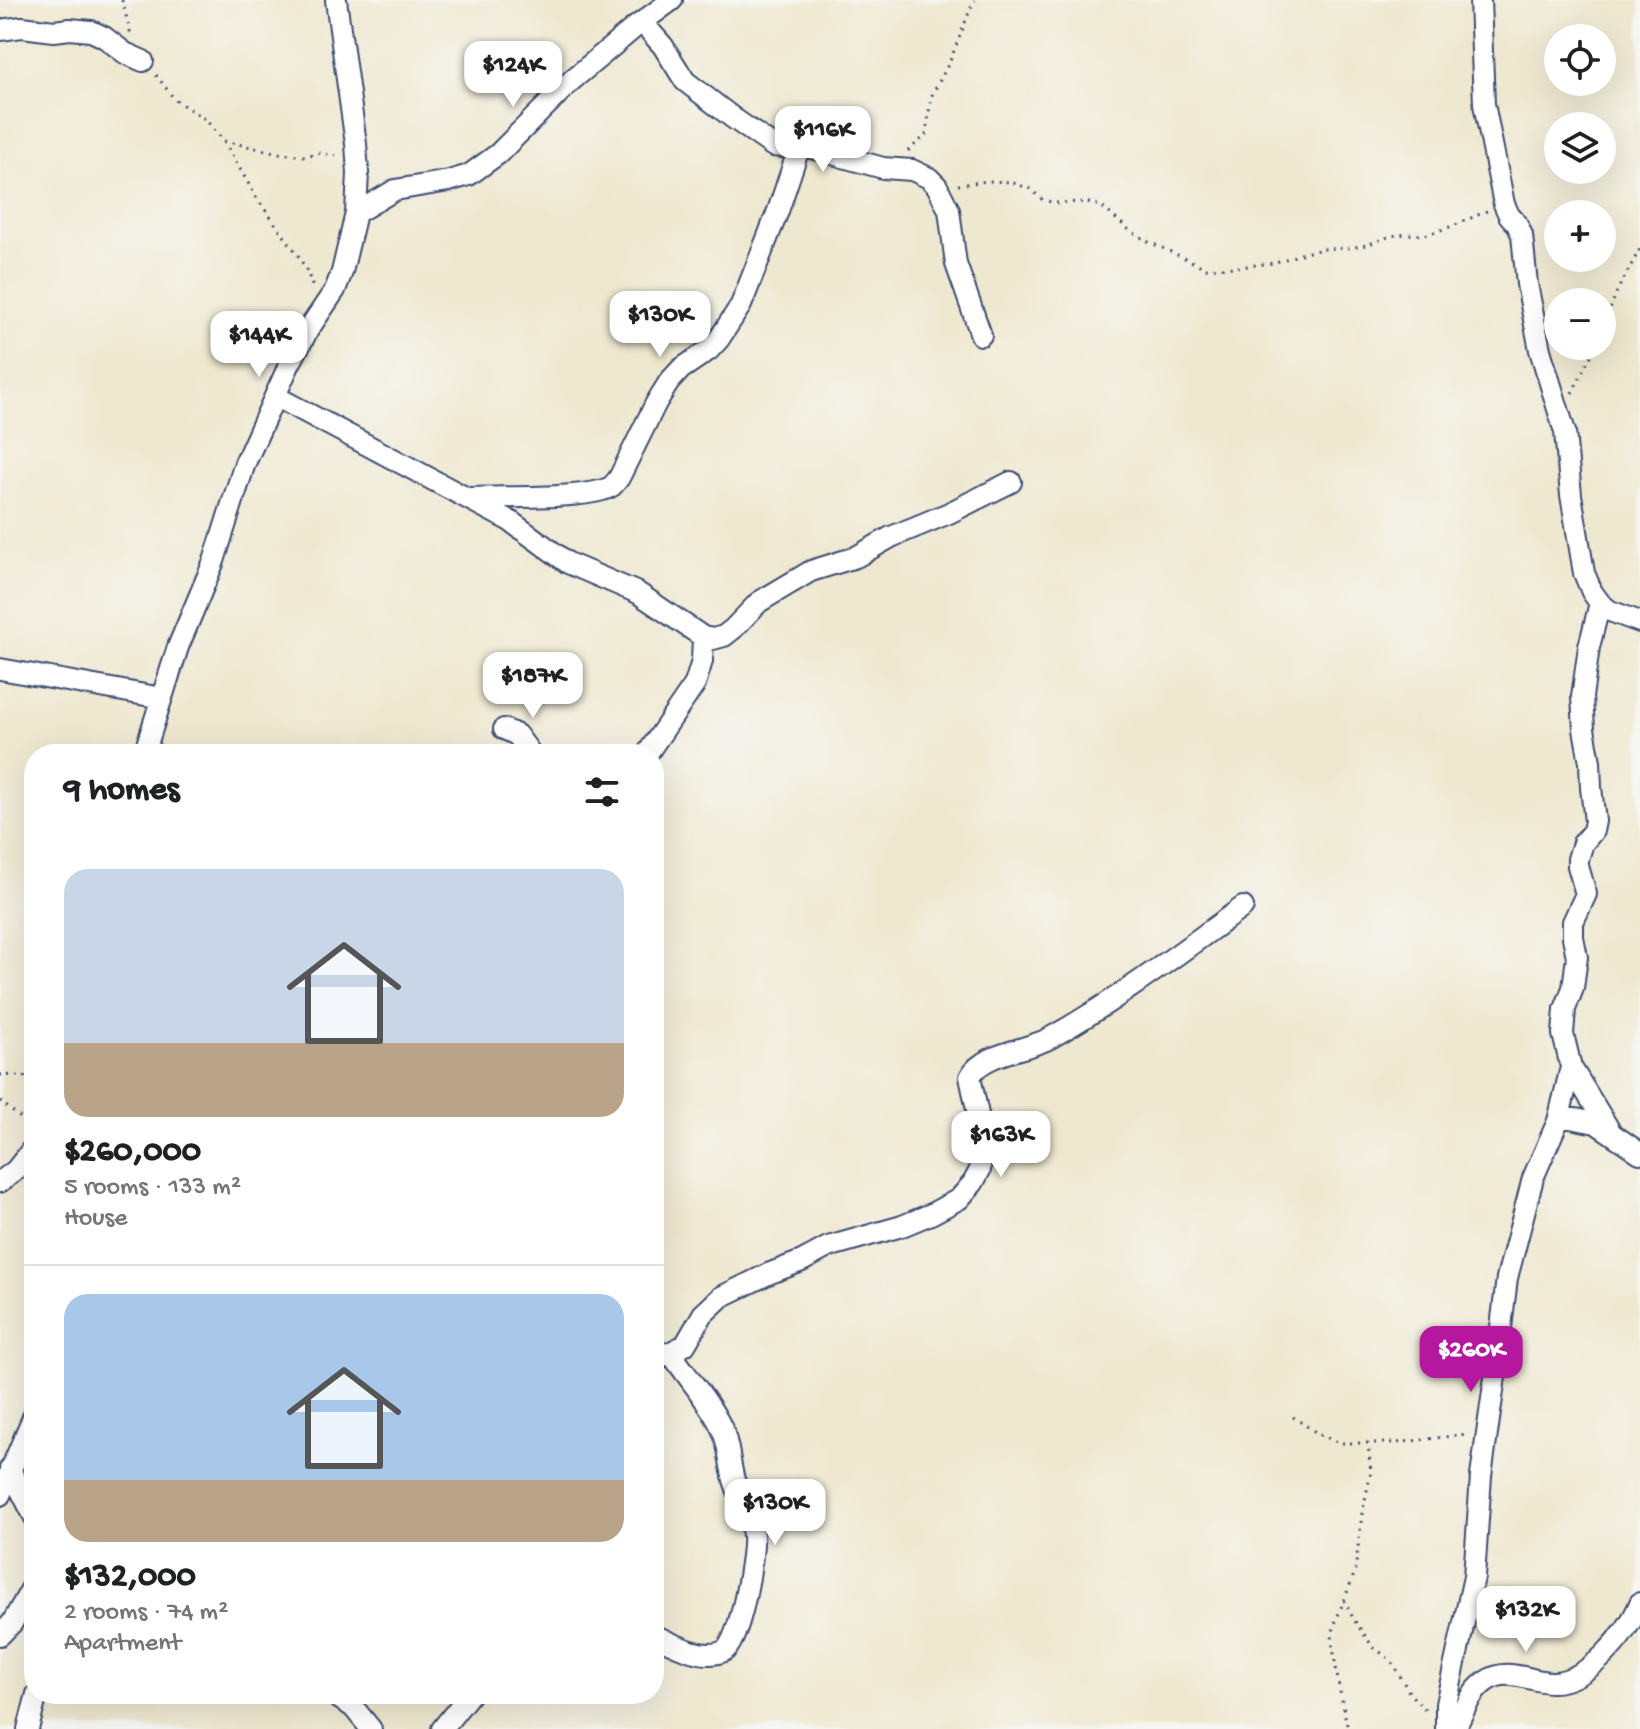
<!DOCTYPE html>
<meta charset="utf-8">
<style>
:root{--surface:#fff;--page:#f6f6f6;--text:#202124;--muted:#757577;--line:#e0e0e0;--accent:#b5179e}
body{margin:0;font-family:"Gochi Hand",sans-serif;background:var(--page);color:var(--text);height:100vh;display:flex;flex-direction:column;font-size:30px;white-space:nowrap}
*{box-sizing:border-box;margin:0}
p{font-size:26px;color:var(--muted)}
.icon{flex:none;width:44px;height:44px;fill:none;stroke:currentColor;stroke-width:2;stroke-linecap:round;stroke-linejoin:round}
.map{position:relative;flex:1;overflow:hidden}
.side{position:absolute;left:24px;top:744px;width:640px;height:960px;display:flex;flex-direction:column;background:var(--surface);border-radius:32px;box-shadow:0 8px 32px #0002}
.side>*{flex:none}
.tools{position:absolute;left:1544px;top:24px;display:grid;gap:16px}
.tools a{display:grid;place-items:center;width:72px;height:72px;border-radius:50%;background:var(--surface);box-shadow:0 8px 32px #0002;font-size:40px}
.price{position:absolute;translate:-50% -68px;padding:0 18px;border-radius:16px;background:#fff;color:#222;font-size:26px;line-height:52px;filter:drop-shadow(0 2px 4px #0008)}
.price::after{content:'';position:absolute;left:50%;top:48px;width:24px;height:18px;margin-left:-12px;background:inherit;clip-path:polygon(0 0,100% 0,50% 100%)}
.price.current{background:var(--accent);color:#fff}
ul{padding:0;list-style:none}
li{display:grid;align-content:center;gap:16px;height:424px;padding:0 40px}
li+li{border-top:2px solid var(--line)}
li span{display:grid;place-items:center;height:248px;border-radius:24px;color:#555}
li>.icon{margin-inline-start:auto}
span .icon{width:144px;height:144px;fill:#fffc;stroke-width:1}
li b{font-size:34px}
h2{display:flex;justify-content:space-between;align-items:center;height:96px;padding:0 40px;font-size:34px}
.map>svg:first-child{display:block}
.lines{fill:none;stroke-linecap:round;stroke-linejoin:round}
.minor-casing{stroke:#3b4b6f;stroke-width:24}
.path{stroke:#3b4b6f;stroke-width:3;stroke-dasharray:2 6;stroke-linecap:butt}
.minor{stroke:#fff;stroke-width:20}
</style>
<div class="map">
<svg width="1640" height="1729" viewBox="0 0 1640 1729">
<rect width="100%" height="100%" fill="#f6f6f2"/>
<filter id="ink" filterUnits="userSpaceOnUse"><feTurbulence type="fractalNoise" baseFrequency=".0125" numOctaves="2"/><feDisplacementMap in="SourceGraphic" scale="16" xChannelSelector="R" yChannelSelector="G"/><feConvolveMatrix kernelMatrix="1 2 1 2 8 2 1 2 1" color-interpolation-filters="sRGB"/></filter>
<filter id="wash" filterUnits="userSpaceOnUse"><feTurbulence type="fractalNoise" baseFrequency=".006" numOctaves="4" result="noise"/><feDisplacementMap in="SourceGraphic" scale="32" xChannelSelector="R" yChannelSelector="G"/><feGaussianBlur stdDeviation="1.8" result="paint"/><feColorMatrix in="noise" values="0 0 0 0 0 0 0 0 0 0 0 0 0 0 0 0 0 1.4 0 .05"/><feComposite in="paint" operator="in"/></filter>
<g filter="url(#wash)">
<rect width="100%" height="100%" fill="#efe8d0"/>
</g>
<g filter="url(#ink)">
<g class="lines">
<defs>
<path id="minor" d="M1480 0 1484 104 1504 204 1509 215 1517 224 1522 235 1527 284 1540 350 1565 432 1571 495 1584 573 1592 592 1600 603 1610 611 1640 622
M642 22 663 46 685 81 733 118 773 146 784 147 800 145 883 168 912 170 929 178 937 186 949 210 956 264 981 335
M0 30 22 27 54 31 70 29 91 31 104 37 125 53 143 61
M356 213 395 190 449 181 469 175 498 154 572 80 634 28 672 0
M275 396 510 521 568 563 638 593 703 637 713 639 724 636 733 629 759 602 811 571 856 557 891 537 949 513 1011 482
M470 498C498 496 592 500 612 486 615 483 618 480 620 476L656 403 669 382 681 369 709 350 719 339 741 305 778 211 800 145
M1600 603 1589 647 1582 697 1584 729 1590 762 1591 788 1595 821 1593 831 1583 843 1578 859V866L1586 894 1573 922V937L1577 957 1573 988 1565 1009 1563 1034 1571 1067 1610 1131
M0 669 162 698
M504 729 517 735 531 754
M144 754 178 647 214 561 245 463 289 365 308 330 335 290 342 272 356 213 358 173 356 144 336 0
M647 754 695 684 702 661 703 637
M1560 1116 1596 1123 1640 1153
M0 1182 16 1170 34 1147
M654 1360 685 1345 703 1314 721 1297 768 1274 802 1261 828 1247 902 1226 931 1214 959 1199 973 1183 980 1170 982 1145 981 1128 970 1077C981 1053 1029 1050 1050 1038 1118 1000 1180 952 1243 907
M10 1469 34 1516
M0 1495 34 1415
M0 1635 12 1623 34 1584
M654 1635C673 1644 703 1661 724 1651 740 1643 755 1553 753 1535 751 1517 741 1500 735 1483 729 1465 730 1446 722 1429 711 1404 687 1377 671 1353
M332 1694 353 1707 371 1729
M28 1729 37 1694
M442 1729 470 1694
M1446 1729V1704L1474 1577 1481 1476 1495 1377 1507 1278 1533 1178 1558 1121 1571 1067
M1455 1729C1463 1713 1470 1693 1485 1682 1507 1666 1527 1681 1551 1682 1587 1683 1628 1634 1640 1603"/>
</defs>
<use href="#minor" class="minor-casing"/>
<path class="path" d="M122 0 131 35
M156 75 175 100 205 119 223 140 258 200 296 252 307 271 313 288
M224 141 279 153 305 156 319 153 338 156
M908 151 926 135 931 97 950 61 974 0
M958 185 987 181 1011 182 1030 189 1043 200 1055 203 1085 202 1101 206 1128 229 1147 241 1206 268 1239 267 1273 263 1304 253 1323 249 1349 248 1366 245 1391 236 1405 234 1425 235 1453 226 1489 210
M1602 331 1617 291 1640 249
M1572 393 1596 346
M0 1075 22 1076 34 1079
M0 1101 23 1120 29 1129
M1293 1417 1320 1435 1341 1443H1397L1468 1434
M1344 1600 1354 1620 1373 1647 1391 1660 1410 1694 1427 1711
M1347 1725 1339 1687 1332 1640 1334 1626 1355 1572 1362 1514 1371 1472 1368 1443"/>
<use href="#minor" class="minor"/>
</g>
</g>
</svg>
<div class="tools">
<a><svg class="icon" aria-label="locate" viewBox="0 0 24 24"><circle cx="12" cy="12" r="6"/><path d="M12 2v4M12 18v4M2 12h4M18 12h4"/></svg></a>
<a><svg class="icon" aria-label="layers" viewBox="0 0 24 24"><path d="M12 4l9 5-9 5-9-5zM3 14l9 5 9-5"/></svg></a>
<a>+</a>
<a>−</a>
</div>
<b class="price" style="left:513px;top:109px">$124K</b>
<b class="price" style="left:823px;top:174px">$116K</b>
<b class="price" style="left:660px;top:359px">$130K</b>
<b class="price" style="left:259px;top:379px">$144K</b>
<b class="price" style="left:533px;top:720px">$187K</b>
<b class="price" style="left:1001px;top:1179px">$163K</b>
<b class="price current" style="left:1471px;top:1394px">$260K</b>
<b class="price" style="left:775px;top:1547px">$130K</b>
<b class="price" style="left:1526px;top:1654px">$132K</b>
<section class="side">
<h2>9 homes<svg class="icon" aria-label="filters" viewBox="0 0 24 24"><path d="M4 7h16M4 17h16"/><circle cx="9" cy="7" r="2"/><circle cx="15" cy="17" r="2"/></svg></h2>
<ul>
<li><span style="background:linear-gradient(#c9d6e8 70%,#b9a48a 0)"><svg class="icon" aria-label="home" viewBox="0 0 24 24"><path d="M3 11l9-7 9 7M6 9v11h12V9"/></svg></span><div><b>$260,000</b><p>5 rooms · 133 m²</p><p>House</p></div></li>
<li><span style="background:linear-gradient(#a9c7e8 75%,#b9a48a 0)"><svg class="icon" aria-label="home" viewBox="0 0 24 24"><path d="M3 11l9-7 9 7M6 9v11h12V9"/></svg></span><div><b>$132,000</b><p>2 rooms · 74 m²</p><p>Apartment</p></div></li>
</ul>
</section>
</div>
